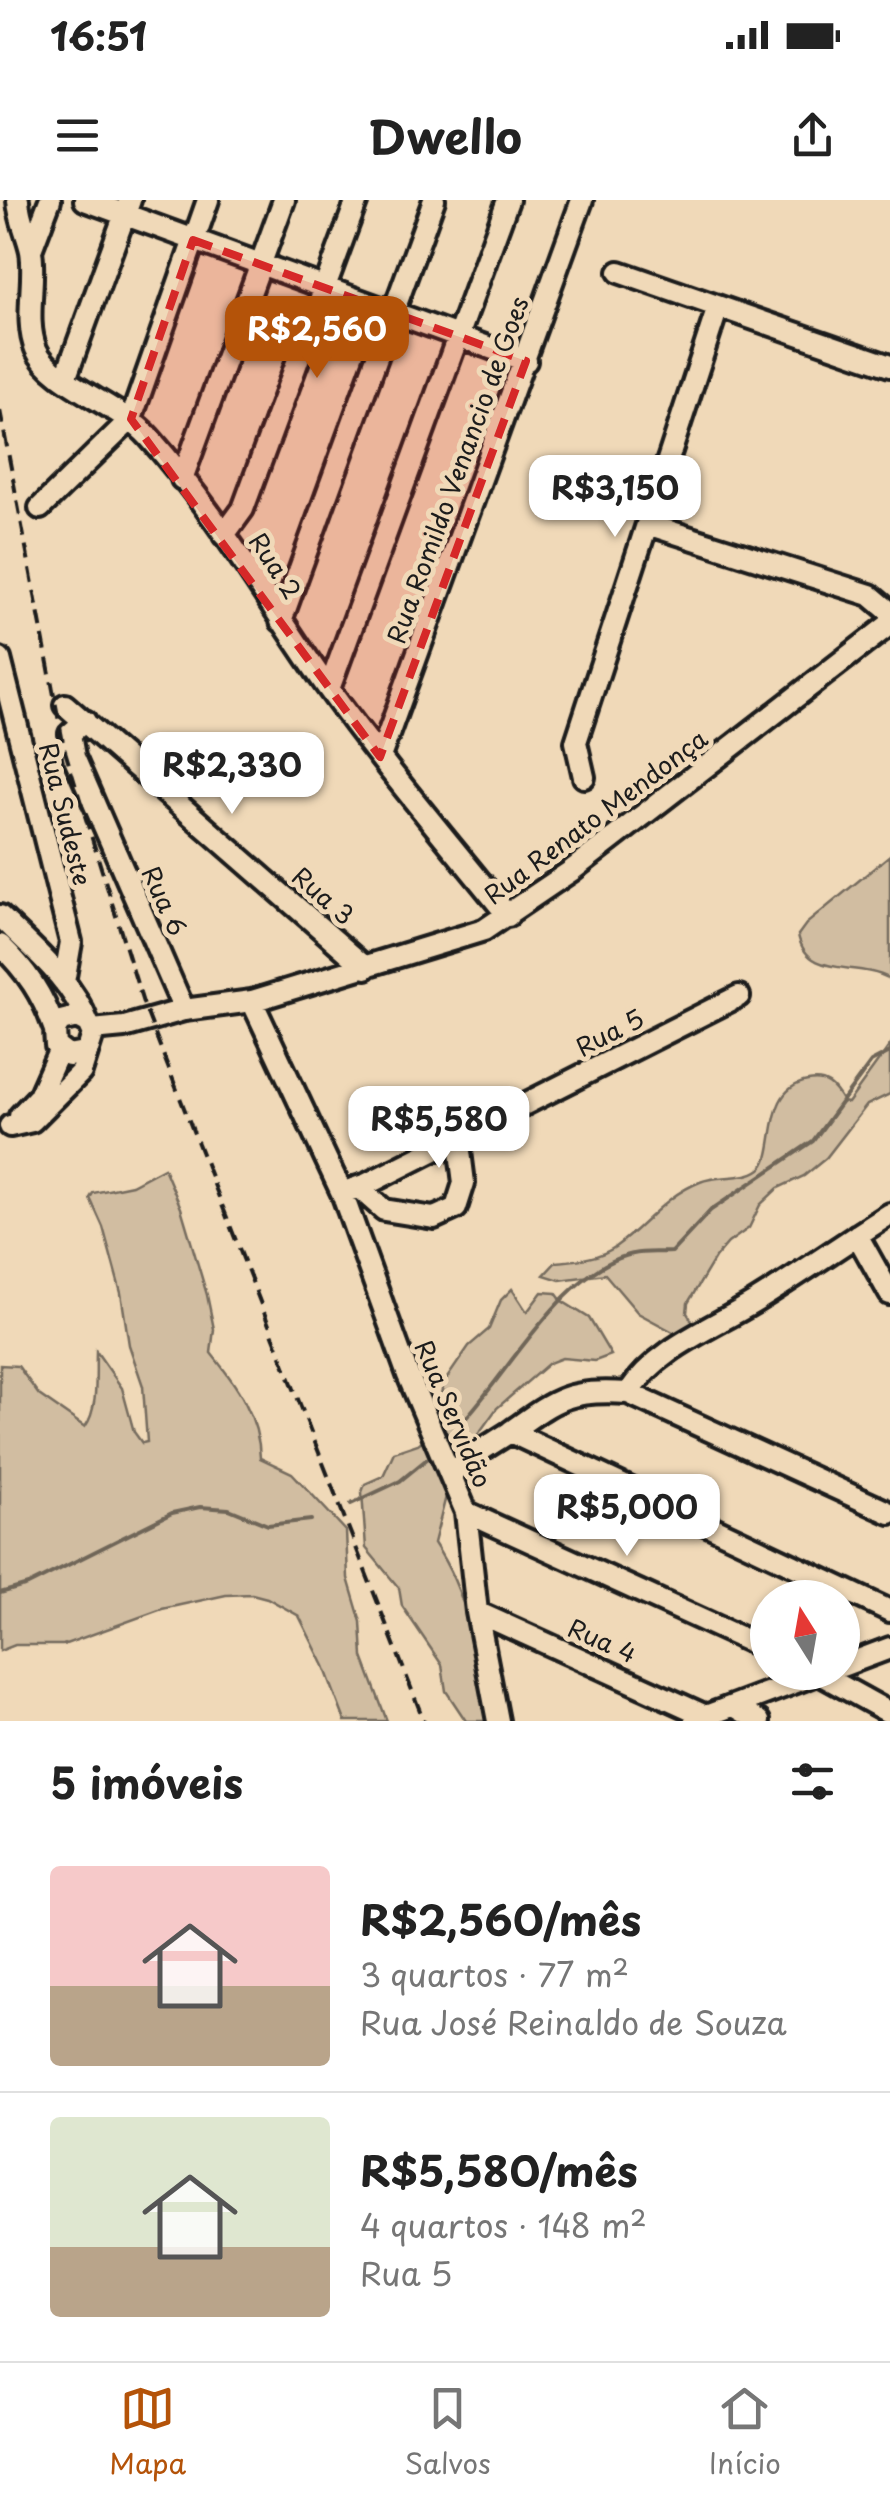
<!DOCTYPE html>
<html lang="pt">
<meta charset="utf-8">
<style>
:root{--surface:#fff;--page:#f6f6f6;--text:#222;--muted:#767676;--line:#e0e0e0;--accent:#b45309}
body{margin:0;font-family:"Playpen Sans",sans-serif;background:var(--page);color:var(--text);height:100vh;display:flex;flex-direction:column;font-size:38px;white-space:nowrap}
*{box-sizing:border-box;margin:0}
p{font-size:32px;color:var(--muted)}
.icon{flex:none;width:55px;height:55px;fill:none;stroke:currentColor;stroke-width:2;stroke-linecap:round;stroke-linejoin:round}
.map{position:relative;height:1521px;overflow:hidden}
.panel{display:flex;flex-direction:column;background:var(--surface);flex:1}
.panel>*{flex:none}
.needle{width:65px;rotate:349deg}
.buttons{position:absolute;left:750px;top:1380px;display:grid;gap:20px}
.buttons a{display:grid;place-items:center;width:110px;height:110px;border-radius:50%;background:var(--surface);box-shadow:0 2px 8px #0004;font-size:50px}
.price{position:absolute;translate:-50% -85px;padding:0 22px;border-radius:20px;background:#fff;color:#222;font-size:32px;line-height:65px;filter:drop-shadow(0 2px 5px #0008)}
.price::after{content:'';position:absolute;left:50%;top:60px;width:30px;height:22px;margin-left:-15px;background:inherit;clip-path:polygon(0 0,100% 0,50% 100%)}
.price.on{background:var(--accent);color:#fff}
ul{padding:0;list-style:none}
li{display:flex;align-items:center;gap:30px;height:250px;padding:0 50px}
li+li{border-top:2px solid var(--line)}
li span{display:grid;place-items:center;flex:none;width:280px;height:200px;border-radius:10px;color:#555}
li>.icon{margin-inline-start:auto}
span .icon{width:120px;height:120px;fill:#fffc;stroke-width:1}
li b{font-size:42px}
h2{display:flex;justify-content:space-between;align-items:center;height:120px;padding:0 50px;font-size:42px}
.status{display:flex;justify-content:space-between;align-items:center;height:70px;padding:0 50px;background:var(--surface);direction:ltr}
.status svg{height:28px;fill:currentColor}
header{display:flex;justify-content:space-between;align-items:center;height:130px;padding:0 50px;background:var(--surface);font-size:45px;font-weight:700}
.dock{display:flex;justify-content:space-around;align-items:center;height:140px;border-top:2px solid var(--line);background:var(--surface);font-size:28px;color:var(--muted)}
.dock a{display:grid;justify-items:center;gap:5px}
.dock .on{color:var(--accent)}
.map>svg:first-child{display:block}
.green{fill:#d1bda1;stroke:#766c5e;stroke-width:2.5}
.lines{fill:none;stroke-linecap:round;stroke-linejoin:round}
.stream{stroke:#6f6659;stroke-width:4}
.minor-casing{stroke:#1c1c1c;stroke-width:28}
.minor{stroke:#f0d9b8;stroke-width:20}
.rail{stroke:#1c1c1c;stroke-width:4;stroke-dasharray:15 8;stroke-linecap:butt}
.marked{fill:#d62828;fill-opacity:0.2;stroke:#d62828;stroke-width:8;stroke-dasharray:20 12;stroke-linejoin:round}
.labels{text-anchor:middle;stroke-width:10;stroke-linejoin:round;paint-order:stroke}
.street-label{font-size:25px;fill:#1c1c1c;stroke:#f0d9b8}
</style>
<div class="status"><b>16:51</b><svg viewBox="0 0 49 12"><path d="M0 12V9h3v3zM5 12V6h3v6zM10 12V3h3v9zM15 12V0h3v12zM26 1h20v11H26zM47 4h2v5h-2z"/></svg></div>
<header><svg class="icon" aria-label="menu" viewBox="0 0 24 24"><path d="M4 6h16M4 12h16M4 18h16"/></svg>Dwello<svg class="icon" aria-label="share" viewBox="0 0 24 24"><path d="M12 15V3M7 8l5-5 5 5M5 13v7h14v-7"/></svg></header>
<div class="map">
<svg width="890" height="1521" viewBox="0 0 890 1521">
<rect width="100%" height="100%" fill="#f0d9b8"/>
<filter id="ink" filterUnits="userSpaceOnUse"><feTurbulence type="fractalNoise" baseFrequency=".01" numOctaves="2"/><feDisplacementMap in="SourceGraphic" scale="20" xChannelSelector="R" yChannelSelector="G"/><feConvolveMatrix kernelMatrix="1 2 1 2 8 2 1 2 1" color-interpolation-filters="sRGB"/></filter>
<g filter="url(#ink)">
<path class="green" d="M890 655V779C856 760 808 780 798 735L806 724Z
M890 845V894L867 905 826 958 804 976 778 988 760 1005 749 1028 728 1043 715 1058 688 1103 687 1113 696 1127 691 1135 677 1134 638 1113 605 1074 560 1080 544 1075 556 1062C576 1060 598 1059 615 1047 645 1026 664 996 700 982 718 974 744 981 760 969 779 955 761 889 808 881 826 877 835 887 843 902L848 903Z
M164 968 181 1008 207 1095 214 1129 211 1153C236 1184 259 1216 260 1258L292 1273 346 1331 348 1378 361 1422 363 1457 387 1521H345L324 1466 299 1416 267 1398 252 1394 226 1395 162 1409 63 1445H15L0 1451V1165L18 1166 39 1195 85 1227C99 1208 95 1174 96 1151L122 1188 134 1232 142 1243 147 1242 143 1186 129 1145 121 1093 103 1027 90 998 93 993 132 985Z
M512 1089 527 1112 542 1092 556 1093 562 1101 589 1118 611 1155 595 1161 562 1158 549 1163 497 1208 453 1269 434 1343C471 1399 477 1456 486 1521H466L446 1491 442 1465 402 1406 399 1388 366 1348 362 1292 365 1284 383 1276 394 1252 418 1244 426 1238 445 1181 469 1146 489 1129 501 1100Z"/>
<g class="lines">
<path class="stream" d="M453 1232C505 1181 561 1069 633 1054 645 1051 660 1053 672 1052L711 1010 813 941 871 862 890 852
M351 1304 400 1281 427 1259
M0 1393 28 1385 172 1313 200 1307 229 1309 268 1325 311 1320"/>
<defs>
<path id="minor" d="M18 0C19 19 27 33 31 51 36 82 24 120 36 149 50 183 122 206 149 237 216 312 267 401 325 484 382 564 446 639 508 716
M85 0 526 161
M31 50 50 0
M619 72 890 166
M65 179 130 0
M182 279 284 0
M40 308 131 219 208 0
M647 324 870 395 890 412
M224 335 243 309 357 0
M281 421 434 0
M0 459 71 742 64 782
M329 489 508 0
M65 505 366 768
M85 521 70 534 74 557 184 810
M380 557 582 0
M584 577 576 542 718 107
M0 716C32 748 72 780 88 823
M0 745C27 771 43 795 55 830
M252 801 342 993 408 1175 466 1312 477 1412 498 1521
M92 830 124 827 184 810 252 801 484 730 571 671 890 424
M20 916 39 896 59 851
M10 926 32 921 81 872 93 834 88 823 77 817 61 821 55 830 56 846 69 856 85 853
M358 987 384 1010 434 1018 456 1008 464 983 458 936
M342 993 367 984 739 796
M857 1035 890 1094
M628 1193C657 1149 708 1130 753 1103 799 1075 844 1043 890 1014
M510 1232 890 1411
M452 1274C469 1256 489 1246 510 1232 556 1199 568 1189 628 1193L890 1313
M466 1312 768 1450
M477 1412 706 1516
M842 1466 890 1448
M816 1472 890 1513
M734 1506 759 1521
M695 1520 823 1472"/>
</defs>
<use href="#minor" class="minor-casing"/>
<use href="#minor" class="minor"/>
<path class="rail" d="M0 210 64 548 143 803 424 1521"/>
</g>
</g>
<path class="marked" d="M193 40 526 161 380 557 131 219Z"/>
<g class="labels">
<g class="street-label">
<text transform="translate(458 270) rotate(-70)" y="9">Rua Romildo Venancio de Goes</text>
<text transform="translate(275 366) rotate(57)" y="9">Rua 2</text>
<text transform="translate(65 614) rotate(76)" y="9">Rua Sudeste</text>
<text transform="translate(596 617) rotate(-37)" y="9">Rua Renato Mendonça</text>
<text transform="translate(323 696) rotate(41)" y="9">Rua 3</text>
<text transform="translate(164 701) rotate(66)" y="9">Rua 6</text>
<text transform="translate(610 833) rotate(-27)" y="9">Rua 5</text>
<text transform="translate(453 1214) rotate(67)" y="9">Rua Servidão</text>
<text transform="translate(602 1441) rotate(24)" y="9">Rua 4</text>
</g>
</g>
</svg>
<div class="buttons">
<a><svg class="needle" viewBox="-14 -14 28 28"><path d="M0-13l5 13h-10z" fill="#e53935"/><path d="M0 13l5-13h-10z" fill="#767676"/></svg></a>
</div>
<b class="price on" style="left:317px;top:181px">R$2,560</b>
<b class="price" style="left:615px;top:340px">R$3,150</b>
<b class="price" style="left:232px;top:617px">R$2,330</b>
<b class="price" style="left:439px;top:971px">R$5,580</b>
<b class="price" style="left:627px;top:1359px">R$5,000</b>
</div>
<section class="panel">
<h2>5 imóveis<svg class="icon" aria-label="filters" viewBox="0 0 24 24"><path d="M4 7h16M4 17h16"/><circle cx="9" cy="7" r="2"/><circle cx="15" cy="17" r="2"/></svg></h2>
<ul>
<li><span style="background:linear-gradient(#f6c9c9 60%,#b9a48a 0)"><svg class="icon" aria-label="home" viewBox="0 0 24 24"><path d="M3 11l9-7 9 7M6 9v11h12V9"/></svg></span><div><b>R$2,560/mês</b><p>3 quartos · 77 m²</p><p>Rua José Reinaldo de Souza</p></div></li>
<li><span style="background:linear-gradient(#dfe7d0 65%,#b9a48a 0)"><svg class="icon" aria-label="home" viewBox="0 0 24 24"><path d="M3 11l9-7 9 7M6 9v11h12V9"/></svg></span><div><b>R$5,580/mês</b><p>4 quartos · 148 m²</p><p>Rua 5</p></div></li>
</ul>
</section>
<nav class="dock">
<a class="on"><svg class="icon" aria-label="map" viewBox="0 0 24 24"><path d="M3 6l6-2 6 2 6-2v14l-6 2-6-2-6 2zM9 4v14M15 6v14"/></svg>Mapa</a>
<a><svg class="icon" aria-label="saved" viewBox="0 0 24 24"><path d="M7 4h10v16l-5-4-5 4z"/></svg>Salvos</a>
<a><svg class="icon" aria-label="home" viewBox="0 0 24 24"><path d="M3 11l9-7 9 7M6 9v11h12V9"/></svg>Início</a>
</nav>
